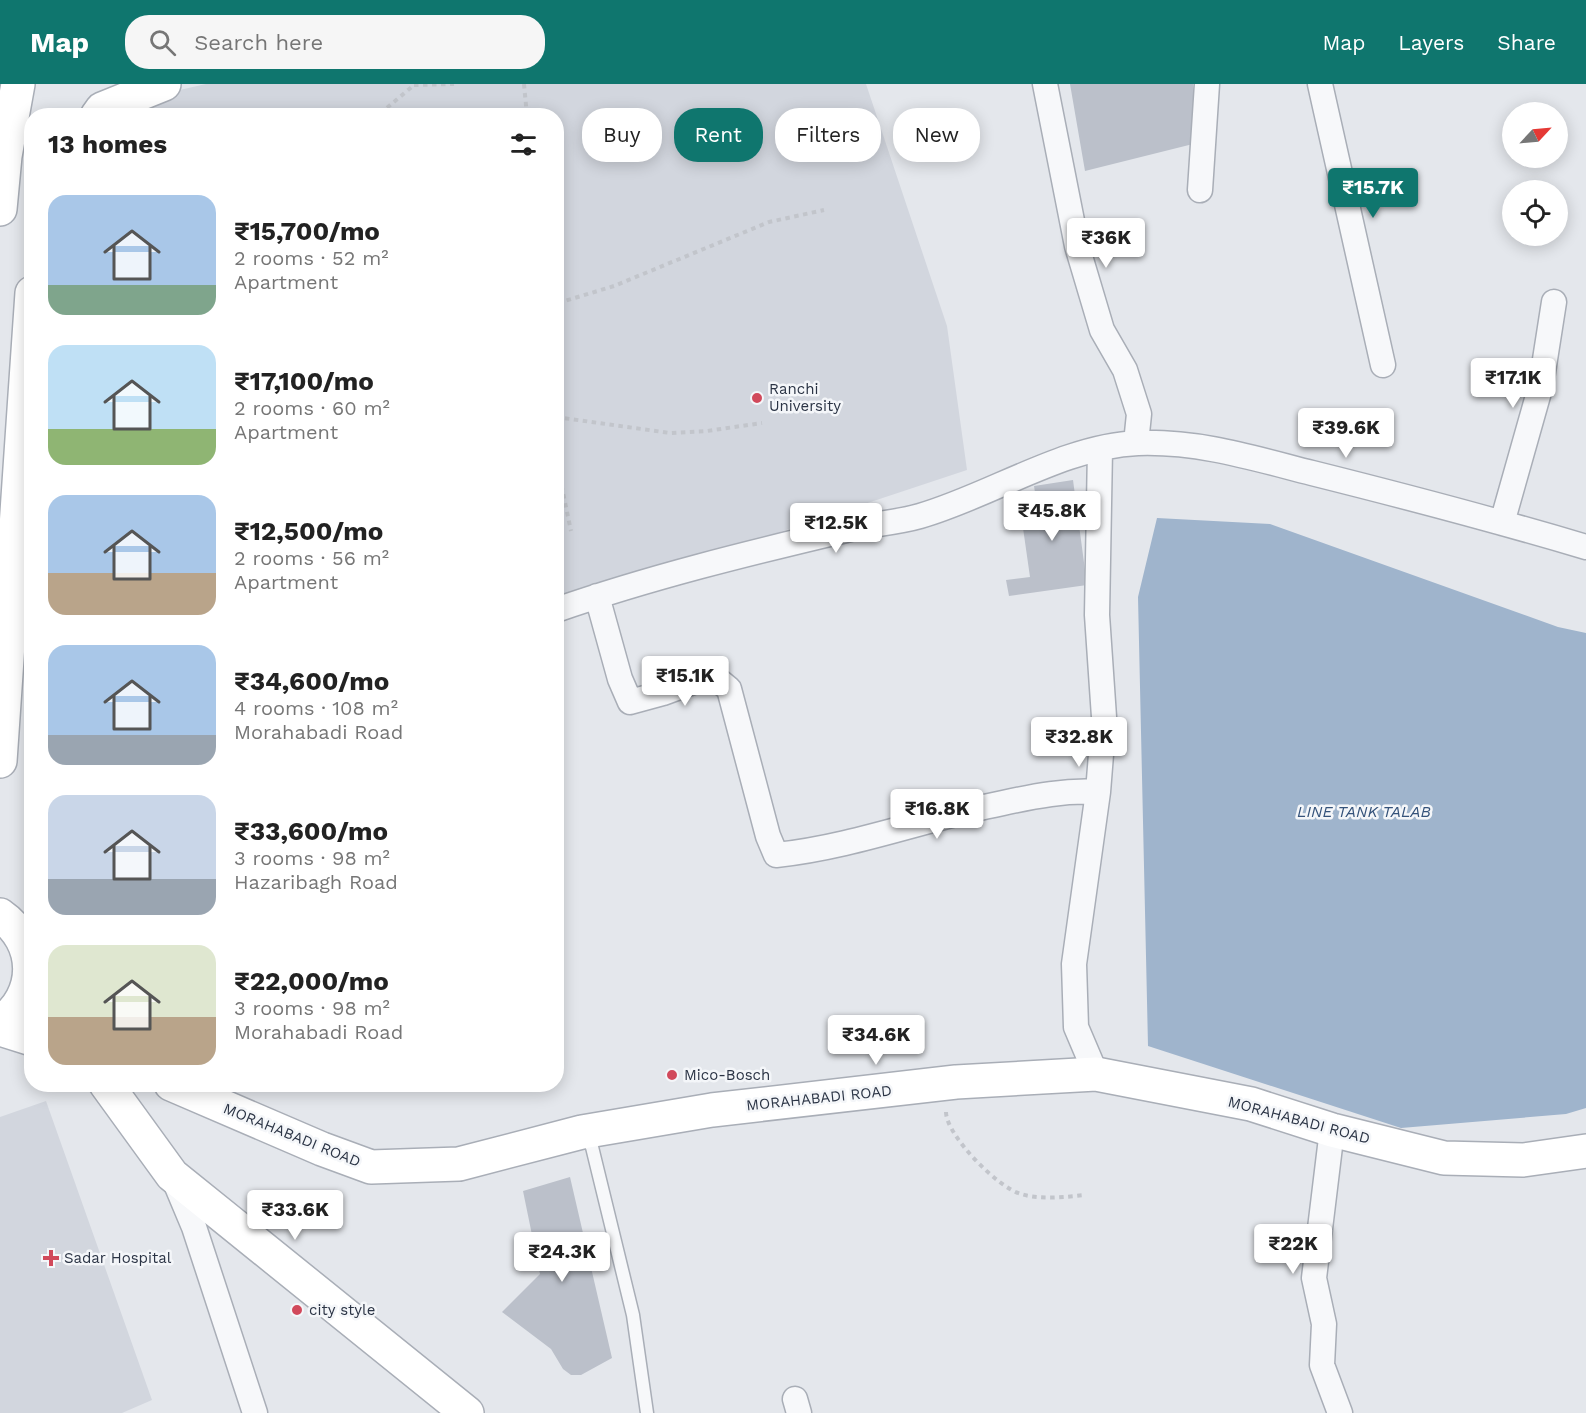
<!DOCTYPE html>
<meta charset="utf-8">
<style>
:root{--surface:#fff;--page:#f6f6f6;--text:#222;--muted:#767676;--accent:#0f766e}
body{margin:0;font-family:"Work Sans",sans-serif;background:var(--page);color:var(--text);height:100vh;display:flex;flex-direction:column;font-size:22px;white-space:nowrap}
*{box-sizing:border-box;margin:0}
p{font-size:20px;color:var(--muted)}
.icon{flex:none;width:33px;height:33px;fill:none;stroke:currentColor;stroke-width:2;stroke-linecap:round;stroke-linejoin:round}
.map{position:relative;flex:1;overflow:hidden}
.details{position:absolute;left:24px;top:24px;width:540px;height:984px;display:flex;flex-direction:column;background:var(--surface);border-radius:24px;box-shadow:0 3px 15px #0003}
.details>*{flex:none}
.banner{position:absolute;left:582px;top:24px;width:570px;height:54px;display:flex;gap:12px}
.needle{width:39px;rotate:64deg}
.controls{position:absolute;left:1502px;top:18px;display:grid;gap:12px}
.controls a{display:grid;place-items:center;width:66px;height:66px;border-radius:50%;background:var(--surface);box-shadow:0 3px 15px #0003;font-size:30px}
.price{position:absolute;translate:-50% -51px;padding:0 14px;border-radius:6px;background:#fff;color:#222;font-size:20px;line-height:39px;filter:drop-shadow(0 2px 3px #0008)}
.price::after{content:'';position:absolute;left:50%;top:36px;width:18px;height:14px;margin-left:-9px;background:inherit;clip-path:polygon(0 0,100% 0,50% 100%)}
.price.current{background:var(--accent);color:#fff}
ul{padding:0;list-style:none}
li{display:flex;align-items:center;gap:18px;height:150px;padding:0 24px}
li span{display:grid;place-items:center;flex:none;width:168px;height:120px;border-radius:18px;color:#555}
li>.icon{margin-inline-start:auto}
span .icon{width:72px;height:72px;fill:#fffc;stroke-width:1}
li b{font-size:26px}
h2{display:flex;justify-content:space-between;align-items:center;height:72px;padding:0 24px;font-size:26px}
.tag{padding:0 21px;border-radius:24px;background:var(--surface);box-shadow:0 3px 15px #0003;font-size:21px;line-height:54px}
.tag.current{background:var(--accent);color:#fff}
header{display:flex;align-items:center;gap:36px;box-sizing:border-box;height:84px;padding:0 30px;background:var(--accent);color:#fff}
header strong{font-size:28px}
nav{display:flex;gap:33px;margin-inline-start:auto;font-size:21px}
.search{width:420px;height:54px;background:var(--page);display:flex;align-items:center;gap:15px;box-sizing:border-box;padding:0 21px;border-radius:24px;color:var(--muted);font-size:22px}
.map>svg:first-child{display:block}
.built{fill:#d2d6de}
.water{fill:#9fb4cc}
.building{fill:#bbc0ca}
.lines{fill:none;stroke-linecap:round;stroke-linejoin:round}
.lane-casing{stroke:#a9aeb7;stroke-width:15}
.street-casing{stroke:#a9aeb7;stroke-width:27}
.secondary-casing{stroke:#a9aeb7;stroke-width:36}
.path{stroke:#c2c5cb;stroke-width:4;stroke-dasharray:4.5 4.5;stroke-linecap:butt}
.lane{stroke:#f7f8fa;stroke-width:12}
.street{stroke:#f7f8fa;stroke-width:24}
.secondary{stroke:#fff;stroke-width:33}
.poi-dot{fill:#d1495b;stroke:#f4f6f9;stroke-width:2}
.labels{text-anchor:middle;stroke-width:5;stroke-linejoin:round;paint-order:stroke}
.poi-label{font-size:15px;fill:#2b3445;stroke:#f4f6f9;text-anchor:start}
.street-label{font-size:15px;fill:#2b3445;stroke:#f4f6f9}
.water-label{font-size:16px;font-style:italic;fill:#34527a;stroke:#f4f6f9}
</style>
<header>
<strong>Map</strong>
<div class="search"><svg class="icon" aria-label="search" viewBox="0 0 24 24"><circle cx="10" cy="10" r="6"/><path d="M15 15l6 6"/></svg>Search here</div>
<nav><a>Map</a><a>Layers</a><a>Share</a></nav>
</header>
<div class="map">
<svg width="1586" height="1329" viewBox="0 0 1586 1329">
<rect width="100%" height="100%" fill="#e4e7ec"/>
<path class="built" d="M206 0H866L947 242 967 386 557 522 556 32H135L149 13Z
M46 1017 152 1316 122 1329H0V1033Z"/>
<path class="water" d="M1157 434 1270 440 1558 543 1586 549V1024L1566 1030 1401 1044 1148 962 1138 513Z"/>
<path class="building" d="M1070 0H1193L1197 59 1085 87Z
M1073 396 1087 501 1009 512 1006 496 1030 493 1021 430 1038 428 1034 402Z
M570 1093 612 1274 581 1291H571L563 1285 551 1265 502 1228 540 1190 523 1107Z"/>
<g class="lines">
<defs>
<path id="lane" d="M584 1051 592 1063 633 1231 647 1329"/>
<path id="street" d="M1045 0 1077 162 1102 246 1125 286 1139 330 1136 359
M1320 0 1383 281
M1200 106 1207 0
M1502 439 1541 301 1554 218
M597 512 620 595 630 618 663 609 712 591 729 605 768 752 776 771C853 763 927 734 1003 719 1035 712 1066 706 1098 708
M9 518 32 520
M556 526C651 493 749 469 846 446 870 440 896 439 920 432 990 412 1064 362 1138 359 1199 357 1253 374 1312 389 1404 412 1495 436 1586 463
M1096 990 1076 943 1074 880 1098 708 1104 633 1097 531 1100 365
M1332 1046 1314 1194 1324 1240 1322 1281 1340 1329
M173 1093 194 1143 255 1329
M795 1315 799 1329"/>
<path id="secondary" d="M97 32 102 25 164 0
M0 125 5 72 18 0
M0 677 32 209
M0 831C39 858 40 911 0 939
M0 945 32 955
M106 1000 172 1091 467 1329
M171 1000 322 1065 371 1083 459 1080 582 1048 712 1026 956 998 1096 990 1251 1020 1332 1046 1444 1074 1523 1076 1586 1067"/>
</defs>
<use href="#lane" class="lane-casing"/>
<use href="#street" class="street-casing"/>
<use href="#secondary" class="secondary-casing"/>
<path class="path" d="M524 0 527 32
M414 1 454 0
M362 32 382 28 414 1
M556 206V321
M558 219 614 202 769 138 824 126
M556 333 670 349 707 347 762 339
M556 375 571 447
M946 1028C946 1051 998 1104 1021 1110 1041 1116 1065 1113 1085 1111"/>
<use href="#lane" class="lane"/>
<use href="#street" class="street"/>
<use href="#secondary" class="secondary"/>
</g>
<g class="poi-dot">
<circle cx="757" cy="314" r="6"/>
<circle cx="672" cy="991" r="6"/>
<path d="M48 1165h6v6h6v6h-6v6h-6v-6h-6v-6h6z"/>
<circle cx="297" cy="1226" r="6"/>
</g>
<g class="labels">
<g class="poi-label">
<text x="769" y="310">Ranchi<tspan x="769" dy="17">University</tspan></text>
<text x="684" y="996">Mico-Bosch</text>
<text x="64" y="1179">Sadar Hospital</text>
<text x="309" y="1231">city style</text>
</g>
<g class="street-label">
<text transform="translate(819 1014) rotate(-6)" y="5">MORAHABADI ROAD</text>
<text transform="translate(1299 1036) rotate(15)" y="5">MORAHABADI ROAD</text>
<text transform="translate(292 1051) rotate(22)" y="5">MORAHABADI ROAD</text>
</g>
<g class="water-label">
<text x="1364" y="733">LINE TANK TALAB</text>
</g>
</g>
</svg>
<div class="controls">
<a><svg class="needle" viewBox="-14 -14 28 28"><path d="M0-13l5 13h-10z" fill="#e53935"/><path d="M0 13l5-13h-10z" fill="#767676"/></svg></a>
<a><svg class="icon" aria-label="locate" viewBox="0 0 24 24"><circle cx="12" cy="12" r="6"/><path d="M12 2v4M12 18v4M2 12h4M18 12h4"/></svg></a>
</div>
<b class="price current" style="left:1373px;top:135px">₹15.7K</b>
<b class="price" style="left:1106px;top:185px">₹36K</b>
<b class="price" style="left:1513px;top:325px">₹17.1K</b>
<b class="price" style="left:1346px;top:375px">₹39.6K</b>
<b class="price" style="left:1052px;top:458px">₹45.8K</b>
<b class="price" style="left:836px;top:470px">₹12.5K</b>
<b class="price" style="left:685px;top:623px">₹15.1K</b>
<b class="price" style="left:1079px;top:684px">₹32.8K</b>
<b class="price" style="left:937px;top:756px">₹16.8K</b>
<b class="price" style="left:876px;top:982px">₹34.6K</b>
<b class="price" style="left:295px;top:1157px">₹33.6K</b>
<b class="price" style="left:1293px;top:1191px">₹22K</b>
<b class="price" style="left:562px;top:1199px">₹24.3K</b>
<div class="banner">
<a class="tag">Buy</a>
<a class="tag current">Rent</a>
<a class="tag">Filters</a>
<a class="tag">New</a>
</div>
<section class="details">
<h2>13 homes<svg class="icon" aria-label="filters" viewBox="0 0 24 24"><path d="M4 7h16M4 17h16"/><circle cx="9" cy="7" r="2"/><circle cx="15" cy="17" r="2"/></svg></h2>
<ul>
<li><span style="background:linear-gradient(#a9c7e8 75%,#7fa58c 0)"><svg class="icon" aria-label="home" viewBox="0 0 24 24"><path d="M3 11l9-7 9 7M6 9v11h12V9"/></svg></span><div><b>₹15,700/mo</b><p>2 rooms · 52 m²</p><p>Apartment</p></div></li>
<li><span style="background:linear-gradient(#bfe0f5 70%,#8fb573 0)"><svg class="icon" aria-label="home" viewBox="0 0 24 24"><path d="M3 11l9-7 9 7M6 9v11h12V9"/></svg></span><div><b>₹17,100/mo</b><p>2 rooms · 60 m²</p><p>Apartment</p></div></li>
<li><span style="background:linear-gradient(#a9c7e8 65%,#b9a48a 0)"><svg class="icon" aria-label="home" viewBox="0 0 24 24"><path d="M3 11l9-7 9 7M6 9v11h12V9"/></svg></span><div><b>₹12,500/mo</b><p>2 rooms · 56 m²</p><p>Apartment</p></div></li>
<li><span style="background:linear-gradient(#a9c7e8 75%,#9aa5b1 0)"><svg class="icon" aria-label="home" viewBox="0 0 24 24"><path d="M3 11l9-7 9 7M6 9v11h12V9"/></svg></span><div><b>₹34,600/mo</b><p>4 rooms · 108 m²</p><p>Morahabadi Road</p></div></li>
<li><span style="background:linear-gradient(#c9d6e8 70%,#9aa5b1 0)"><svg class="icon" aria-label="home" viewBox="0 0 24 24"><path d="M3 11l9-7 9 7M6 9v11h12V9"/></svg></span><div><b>₹33,600/mo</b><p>3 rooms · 98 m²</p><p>Hazaribagh Road</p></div></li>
<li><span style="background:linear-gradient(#dfe7d0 60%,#b9a48a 0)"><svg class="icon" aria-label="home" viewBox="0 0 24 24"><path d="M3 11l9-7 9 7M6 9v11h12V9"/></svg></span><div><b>₹22,000/mo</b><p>3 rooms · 98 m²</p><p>Morahabadi Road</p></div></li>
</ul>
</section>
</div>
